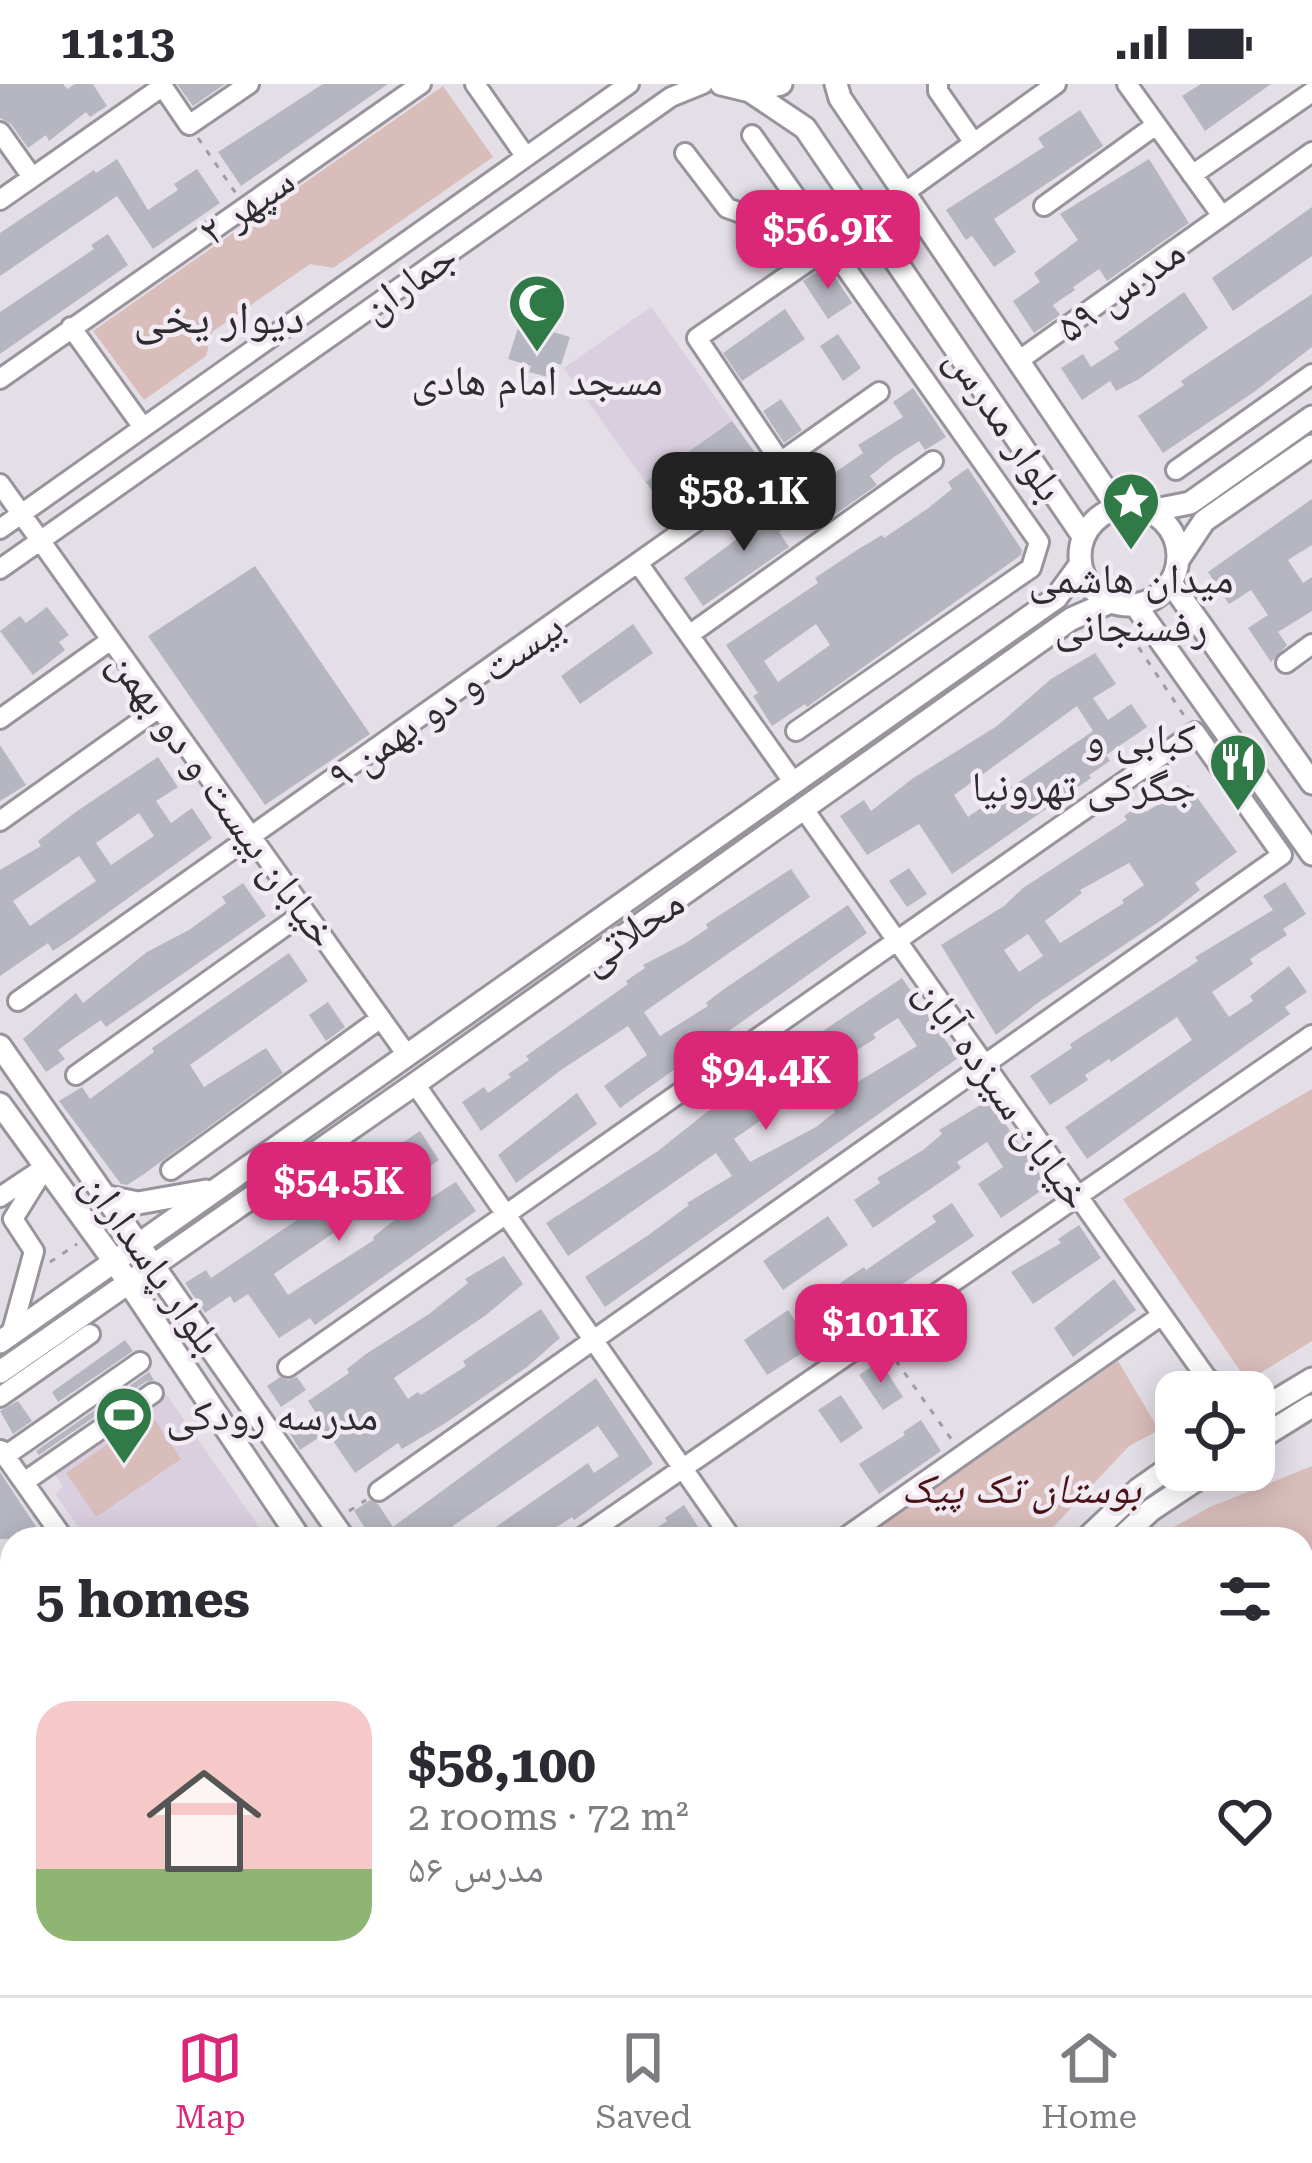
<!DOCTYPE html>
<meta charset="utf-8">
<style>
:root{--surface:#fff;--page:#f2f2f3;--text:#2b2b33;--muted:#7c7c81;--line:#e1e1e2;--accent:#db2777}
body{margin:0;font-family:"Roboto Serif","Noto Naskh Arabic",serif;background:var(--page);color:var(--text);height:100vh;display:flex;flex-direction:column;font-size:45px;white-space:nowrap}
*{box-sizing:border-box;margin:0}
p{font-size:39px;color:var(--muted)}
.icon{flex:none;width:66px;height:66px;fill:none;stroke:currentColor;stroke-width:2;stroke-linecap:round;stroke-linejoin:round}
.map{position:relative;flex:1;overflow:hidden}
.details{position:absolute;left:0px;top:1443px;width:1314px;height:468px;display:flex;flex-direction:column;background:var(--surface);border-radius:36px 36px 0 0;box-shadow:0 6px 30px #0003}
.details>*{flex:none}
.buttons{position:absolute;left:1155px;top:1287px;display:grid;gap:24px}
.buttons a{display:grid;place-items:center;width:120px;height:120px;border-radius:24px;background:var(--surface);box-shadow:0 6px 30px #0003;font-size:60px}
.price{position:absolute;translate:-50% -102px;padding:0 27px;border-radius:24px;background:var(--accent);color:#fff;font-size:39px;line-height:78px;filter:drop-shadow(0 3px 6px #0008)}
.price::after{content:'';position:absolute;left:50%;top:72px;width:36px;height:27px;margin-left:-18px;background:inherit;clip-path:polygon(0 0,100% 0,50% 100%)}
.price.active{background:#222;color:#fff}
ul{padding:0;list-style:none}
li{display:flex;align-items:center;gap:36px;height:300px;padding:0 36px}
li+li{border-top:3px solid var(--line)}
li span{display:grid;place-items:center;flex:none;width:336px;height:240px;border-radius:36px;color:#555}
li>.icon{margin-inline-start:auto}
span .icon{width:144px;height:144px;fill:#fffc;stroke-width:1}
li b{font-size:51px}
h2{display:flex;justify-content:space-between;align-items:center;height:144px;padding:0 36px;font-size:51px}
.status{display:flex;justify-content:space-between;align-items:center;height:84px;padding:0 60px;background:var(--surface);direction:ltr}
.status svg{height:33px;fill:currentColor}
.menu{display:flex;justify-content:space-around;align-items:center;height:168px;border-top:3px solid var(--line);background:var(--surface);font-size:33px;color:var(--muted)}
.menu a{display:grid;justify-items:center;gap:6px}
.menu .active{color:var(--accent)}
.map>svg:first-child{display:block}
.built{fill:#dacfdf}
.green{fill:#d9bdbb}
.building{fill:#b5b6c0;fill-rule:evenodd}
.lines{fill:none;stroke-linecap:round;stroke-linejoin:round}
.minor-casing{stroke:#99939c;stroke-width:24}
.major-casing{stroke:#99939c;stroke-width:27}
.path{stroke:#a19ca3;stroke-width:3;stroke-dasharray:6 9;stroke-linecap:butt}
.minor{stroke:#fff;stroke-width:18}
.major{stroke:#fff;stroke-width:21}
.labels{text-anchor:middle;stroke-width:9;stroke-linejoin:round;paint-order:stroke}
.street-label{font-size:42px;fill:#2e2c30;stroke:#f2ebf4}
.poi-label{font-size:42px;fill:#2e2c30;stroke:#f2ebf4}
.park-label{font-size:42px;font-style:italic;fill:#4a1416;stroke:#f2ebf4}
.neighbourhood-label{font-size:45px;fill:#2e2c30;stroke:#f2ebf4}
</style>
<div class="status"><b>11:13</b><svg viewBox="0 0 49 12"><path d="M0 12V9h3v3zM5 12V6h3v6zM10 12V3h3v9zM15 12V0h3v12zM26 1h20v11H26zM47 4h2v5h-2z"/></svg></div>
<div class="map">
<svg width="1312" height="1911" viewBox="0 0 1312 1911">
<rect width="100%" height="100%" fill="#e4dee7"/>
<path class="built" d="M651 223 758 373 672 435 564 284Z
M166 1310 262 1447 260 1455H87L55 1410 63 1402 52 1386Z"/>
<path class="green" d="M443 2 493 73 333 184 310 180 212 248 206 272 144 316 93 247Z
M1312 1005V1257L1257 1291 1241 1288 1123 1115Z
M1118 1277 1159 1346 1129 1362 1042 1455H863Z
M151 1330 181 1375 96 1433 66 1389Z
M1312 1382V1911H1200L1195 1899H1302V1455H1152L1210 1423Z
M1036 1899H1153L1158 1911H1039Z"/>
<path class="building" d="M0 0H63L67 5 75 0H93L107 22 90 33 86 28 49 57 46 51 28 64 11 40 0 34Z
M177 0H225L193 22Z
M323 0H388L241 102 218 68Z
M1201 0H1271L1205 47 1182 12Z
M1080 26 1103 62 994 135 1016 168 994 183 972 152 966 156 946 126 1044 63 1038 54Z
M117 75 148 126 178 106 174 100 197 85 220 119 153 165 117 112 0 192V149L94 86 96 89Z
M1149 75 1189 139 1107 197 1099 185 1073 203 1075 206 1053 221 1060 231 1034 249 1013 217 1040 198 1034 189 1078 156 1060 130Z
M1312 123V172L1233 227 1212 194Z
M791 133 809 160 798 168 779 141Z
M108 150 128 181 0 270V228L94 165 91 161Z
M827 181 852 219 828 235 803 197Z
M1184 208 1208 244 1139 295 1116 307 1110 297 1082 316 1061 284 1083 270 1091 283 1119 265 1114 258Z
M1312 210V263L1254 308 1163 369 1138 332 1184 301 1181 297Z
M785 225 805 255 742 297 723 269Z
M520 238 570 253 561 281 552 278 548 293 529 288 531 282 508 275Z
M838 250 861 284 843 297 820 262Z
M913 304 946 353 925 366 919 357 894 373 870 392 877 401 814 445 807 434 822 423 810 406 863 369 858 361 903 333 893 318Z
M781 315 802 346 784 359 763 327Z
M732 337 758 373 672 435 646 398Z
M968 384 1022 466 1021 471 807 623 805 620 772 642 753 612 758 609 726 561 818 499 815 494 857 466 882 451 884 454 927 425 952 405 948 398ZM816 540 830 561 778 598 764 577Z
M786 412 801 433 779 448 789 463 703 522 684 494 771 430 768 424Z
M1312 415V461L1288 476 1303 499 1312 493V527L1278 548 1287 561 1271 578 1248 544 1268 531 1251 506 1229 520 1208 488Z
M255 482 370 650 265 721 148 552Z
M47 523 69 551 59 558 65 566 33 591 0 547 20 532 26 539Z
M633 540 653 569 580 620 561 592Z
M1095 569 1116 600 1093 614 1108 636 1131 620 1147 643 1106 671 1110 677 1089 691 1091 694 952 790 919 740 867 771 840 732 864 716 871 727 912 695 997 642 1051 595ZM1077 622 1093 647 968 733 954 711Z
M0 661 26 701 0 717Z
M158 673 178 703 156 717 171 739 192 724 212 754 74 853 53 867 48 859 0 892V786L41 762 38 757 77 727ZM139 729 154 752 111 781 96 759ZM79 772 96 797 30 842 13 817Z
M1188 701 1237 768 1195 799 1200 806 1163 835 1039 918 996 951 941 861 1004 822 1023 804 1127 736 1124 732 1141 720 1146 728ZM1129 779 1144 801 1122 816 1124 819 1060 859 1045 837 1082 809 1080 806ZM1028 850 1043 872 1019 888 1004 866Z
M909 784 927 810 907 823 889 797Z
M791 785 810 813 644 928 660 952 708 922 706 919 724 905 848 821 867 849 620 1024 604 1002 647 971 628 942 561 986 481 1047 462 1018 484 1003 488 1009 511 993 508 990 529 976 526 972 628 900 626 897 645 884 643 881 686 859 708 844 706 840Z
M1285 798 1306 830 1283 845 1287 851 1250 875 1253 880 1212 908 1229 933 1253 917 1250 912 1289 882 1307 908 1285 923 1290 930 1087 1075 1065 1043 1192 956 1177 933 1111 978 1109 975 1085 991 1088 996 1050 1021 1030 992 1072 964 1070 960 1198 877 1195 873 1273 826 1263 812Z
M243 799 266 832 106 943 101 936 76 953 58 966 65 975 46 988 23 955 76 909 83 919 147 868 189 846 226 819 222 813Z
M289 869 308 897 190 981 204 1003 266 964 283 989 144 1090 127 1101 121 1100 59 1017 82 1003 90 1015 154 968 152 964Z
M902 894 958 974 605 1223 585 1193 650 1150 689 1121 687 1119 732 1092 716 1069 568 1172 546 1139 658 1067 717 1020 757 997 796 965ZM898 934 917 962 851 1002 854 1005 831 1021 835 1028 816 1043 750 1078 734 1055 834 985 832 982 876 954 873 950Z
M328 918 345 943 326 957 309 931Z
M577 1009 597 1040 516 1099 498 1071Z
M989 1016 1048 1102 1001 1134 978 1100 1003 1083 987 1058 957 1078 961 1084 873 1144 854 1116 880 1099 877 1094 923 1066 942 1050 939 1046Z
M420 1047 439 1076 274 1190 288 1211 374 1156 373 1153 392 1138 456 1098 476 1127 315 1241 310 1234 279 1254 248 1210 234 1219 230 1212 205 1229 185 1199 206 1186 211 1194 340 1107 337 1103Z
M952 1119 974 1152 862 1227 864 1230 767 1291 744 1256 788 1226 795 1237 826 1216 823 1212 846 1195 864 1183 866 1186 936 1138 932 1132Z
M828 1132 848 1161 783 1206 763 1177Z
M1079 1141 1101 1174 1033 1220 1011 1188 1061 1159 1058 1155Z
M504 1172 523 1200 486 1231 394 1294 408 1315 418 1308 421 1311 466 1282 463 1277 541 1225 560 1254 527 1283 444 1340 402 1365 398 1359 355 1389 327 1348 300 1366 289 1348 317 1330 308 1317 349 1289 347 1285 366 1270 429 1230 468 1199 465 1195Z
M1114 1195 1136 1226 1073 1273 1054 1244Z
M125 1256 133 1267 58 1318 52 1308Z
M880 1277 903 1313 883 1326 859 1291Z
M149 1288 154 1296 145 1298 39 1371 36 1367Z
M280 1293 288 1296 297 1293 306 1306 281 1323 267 1302Z
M596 1294 653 1380 574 1436 572 1433 548 1449 552 1455H496L490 1447 588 1379 594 1389 619 1372 598 1342 434 1455H372L354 1427 370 1416 378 1420 393 1443Z
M841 1311 863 1344 841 1359 818 1326Z
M18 1317 32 1337 13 1350 0 1327Z
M921 1336 941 1367 879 1410 859 1380 905 1351 903 1348Z
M0 1388 41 1450 34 1455H0Z
M684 1421 706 1455H640L667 1437 665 1434Z"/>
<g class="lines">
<defs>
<path id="minor" d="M161 0 189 41 249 0
M475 0 526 73
M938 0V7L974 59
M1127 0 1222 132
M0 48 32 93
M752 51 1039 458 1031 484 796 647
M685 69 727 124 758 135 795 186
M1192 91 1312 8
M904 109 1056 0
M0 116 163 2
M1044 122 1156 41
M71 243 142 342
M1018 277 1312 68
M0 295 421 0
M780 377 697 254 868 136
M1176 386 1312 290
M0 400 407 971
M0 445 629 0
M638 479 794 699
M0 485 671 13 703 0
M689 551 933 377
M1286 579 1312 560
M0 635 111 556
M803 724 1206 1293 1224 1308
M0 737 159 624
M18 917 879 308
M76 991 305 828
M415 1000 732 1455
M171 1086 381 934
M0 1113 42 1085
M11 1251 34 1167 13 1135 46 1082
M288 1283 1195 648 1282 771 379 1407
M0 1313 90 1250
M1 1366 64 1455
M5 1372 140 1278
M24 1398 153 1309
M580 1455 1312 951
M843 1455 1162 1231
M0 1566 5 1563
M0 1665 12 1657
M0 1723 12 1740
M0 1862 12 1854
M126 1899 134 1911
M1164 1899 1170 1911
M201 1911 218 1899
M807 1911 825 1899"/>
<path id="major" d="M721 0 750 7 781 0
M836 0 840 14 1118 424
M750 7 805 44 1083 452
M1080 472a49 49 0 1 1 98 0a49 49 0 1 1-98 0Z
M1150 427 1190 419 1312 333
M1178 476 1204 437 1312 362
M1171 499 1312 699
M1136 522 1312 770
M0 962 344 1455
M0 1020 114 1177 300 1455
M108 1113 138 1119 206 1107
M0 1258 1056 514 1080 481
M0 1288 415 1000 1071 535 1110 518
M1254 1330 1312 1295
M1254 1358 1312 1322
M1086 1455 1139 1405 1176 1379
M1120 1455 1151 1426 1211 1386
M600 1899 609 1911
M651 1899 660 1911
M502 1911 519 1899
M543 1911 560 1899"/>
</defs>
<use href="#minor" class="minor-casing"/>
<use href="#major" class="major-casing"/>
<path class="path" d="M198 54 237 111
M1101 543 1131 552 1185 633
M50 1178 77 1160
M887 1264 954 1359
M349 1427 366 1416
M967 1911 979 1902 983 1911
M976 1911 984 1899"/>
<use href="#minor" class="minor"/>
<use href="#major" class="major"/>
</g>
<defs>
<symbol id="mosque-pin" viewBox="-11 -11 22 30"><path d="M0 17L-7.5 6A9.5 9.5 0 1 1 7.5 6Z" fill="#307a48" stroke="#f2ebf4"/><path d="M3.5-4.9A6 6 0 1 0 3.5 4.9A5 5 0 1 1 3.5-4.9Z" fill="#fff"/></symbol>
<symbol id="sight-pin" viewBox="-11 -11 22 30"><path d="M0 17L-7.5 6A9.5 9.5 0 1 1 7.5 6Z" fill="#307a48" stroke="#f2ebf4"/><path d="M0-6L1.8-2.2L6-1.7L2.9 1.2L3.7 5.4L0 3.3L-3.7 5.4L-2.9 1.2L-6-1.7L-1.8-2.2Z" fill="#fff"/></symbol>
<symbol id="restaurant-pin" viewBox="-11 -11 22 30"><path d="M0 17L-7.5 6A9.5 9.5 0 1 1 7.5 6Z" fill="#307a48" stroke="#f2ebf4"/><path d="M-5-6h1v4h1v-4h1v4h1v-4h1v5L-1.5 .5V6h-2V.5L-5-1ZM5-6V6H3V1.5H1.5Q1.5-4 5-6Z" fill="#fff"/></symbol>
<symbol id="stadium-pin" viewBox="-11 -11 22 30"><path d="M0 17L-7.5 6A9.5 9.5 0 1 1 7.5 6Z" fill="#307a48" stroke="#f2ebf4"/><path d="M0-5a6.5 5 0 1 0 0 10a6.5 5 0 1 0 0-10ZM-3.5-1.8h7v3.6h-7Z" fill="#fff"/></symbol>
</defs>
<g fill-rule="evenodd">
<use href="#mosque-pin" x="504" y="186" width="66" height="90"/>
<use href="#sight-pin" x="1098" y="384" width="66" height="90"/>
<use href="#restaurant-pin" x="1205" y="645" width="66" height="90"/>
<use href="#stadium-pin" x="91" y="1298" width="66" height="90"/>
</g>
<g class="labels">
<g class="street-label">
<text transform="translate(246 121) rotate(-35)" y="15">سپهر ۲</text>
<text transform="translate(408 197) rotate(-35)" y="15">جماران</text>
<text transform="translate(1120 205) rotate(-36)" y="15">مدرس ۵۹</text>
<text transform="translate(1006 339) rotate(56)" y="15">بلوار مدرس</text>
<text transform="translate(445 616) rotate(-35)" y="15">بیست و دو بهمن ۹</text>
<text transform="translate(224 714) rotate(54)" y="15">خیابان بیست و دو بهمن</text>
<text transform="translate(631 846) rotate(-35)" y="15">محلاتی</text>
<text transform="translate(1004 1009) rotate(55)" y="15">خیابان سیزده آبان</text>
<text transform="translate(153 1178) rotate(55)" y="15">بلوار پاسداران</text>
</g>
<g class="poi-label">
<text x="537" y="311">مسجد امام هادی</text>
<text x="1131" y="509">میدان هاشمی<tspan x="1131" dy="48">رفسنجانی</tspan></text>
<text x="1196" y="669" text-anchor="end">کبابی و<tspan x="1196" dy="48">جگرکی تهرونیا</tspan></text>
<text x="166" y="1346" text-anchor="start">مدرسه رودکی</text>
</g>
<g class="park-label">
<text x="1021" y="1419">بوستان تک پیک</text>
</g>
<g class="neighbourhood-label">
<text x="219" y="249">دیوار یخی</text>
</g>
</g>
</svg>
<div class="buttons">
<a><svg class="icon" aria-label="locate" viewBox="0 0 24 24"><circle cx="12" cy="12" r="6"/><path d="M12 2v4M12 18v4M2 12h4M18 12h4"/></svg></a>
</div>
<b class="price" style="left:828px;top:208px">$56.9K</b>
<b class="price active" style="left:744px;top:470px">$58.1K</b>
<b class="price" style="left:766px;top:1049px">$94.4K</b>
<b class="price" style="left:339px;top:1160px">$54.5K</b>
<b class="price" style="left:881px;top:1302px">$101K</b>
<section class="details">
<h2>5 homes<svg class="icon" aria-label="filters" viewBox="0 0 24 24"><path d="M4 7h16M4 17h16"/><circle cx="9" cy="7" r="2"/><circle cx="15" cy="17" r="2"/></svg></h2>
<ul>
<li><span style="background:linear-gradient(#f6c9c9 70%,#8fb573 0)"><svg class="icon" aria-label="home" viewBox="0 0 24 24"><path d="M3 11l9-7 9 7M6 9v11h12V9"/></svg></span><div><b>$58,100</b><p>2 rooms · 72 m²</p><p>مدرس ۵۶</p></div><svg class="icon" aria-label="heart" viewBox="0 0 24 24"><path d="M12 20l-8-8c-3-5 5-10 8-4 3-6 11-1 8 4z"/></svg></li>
</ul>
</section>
</div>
<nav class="menu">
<a class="active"><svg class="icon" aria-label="map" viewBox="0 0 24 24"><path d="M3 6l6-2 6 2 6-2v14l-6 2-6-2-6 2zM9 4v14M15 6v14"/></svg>Map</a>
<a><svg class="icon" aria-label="saved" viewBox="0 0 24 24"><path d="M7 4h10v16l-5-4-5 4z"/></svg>Saved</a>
<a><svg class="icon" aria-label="home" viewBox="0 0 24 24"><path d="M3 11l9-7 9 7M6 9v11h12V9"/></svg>Home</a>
</nav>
